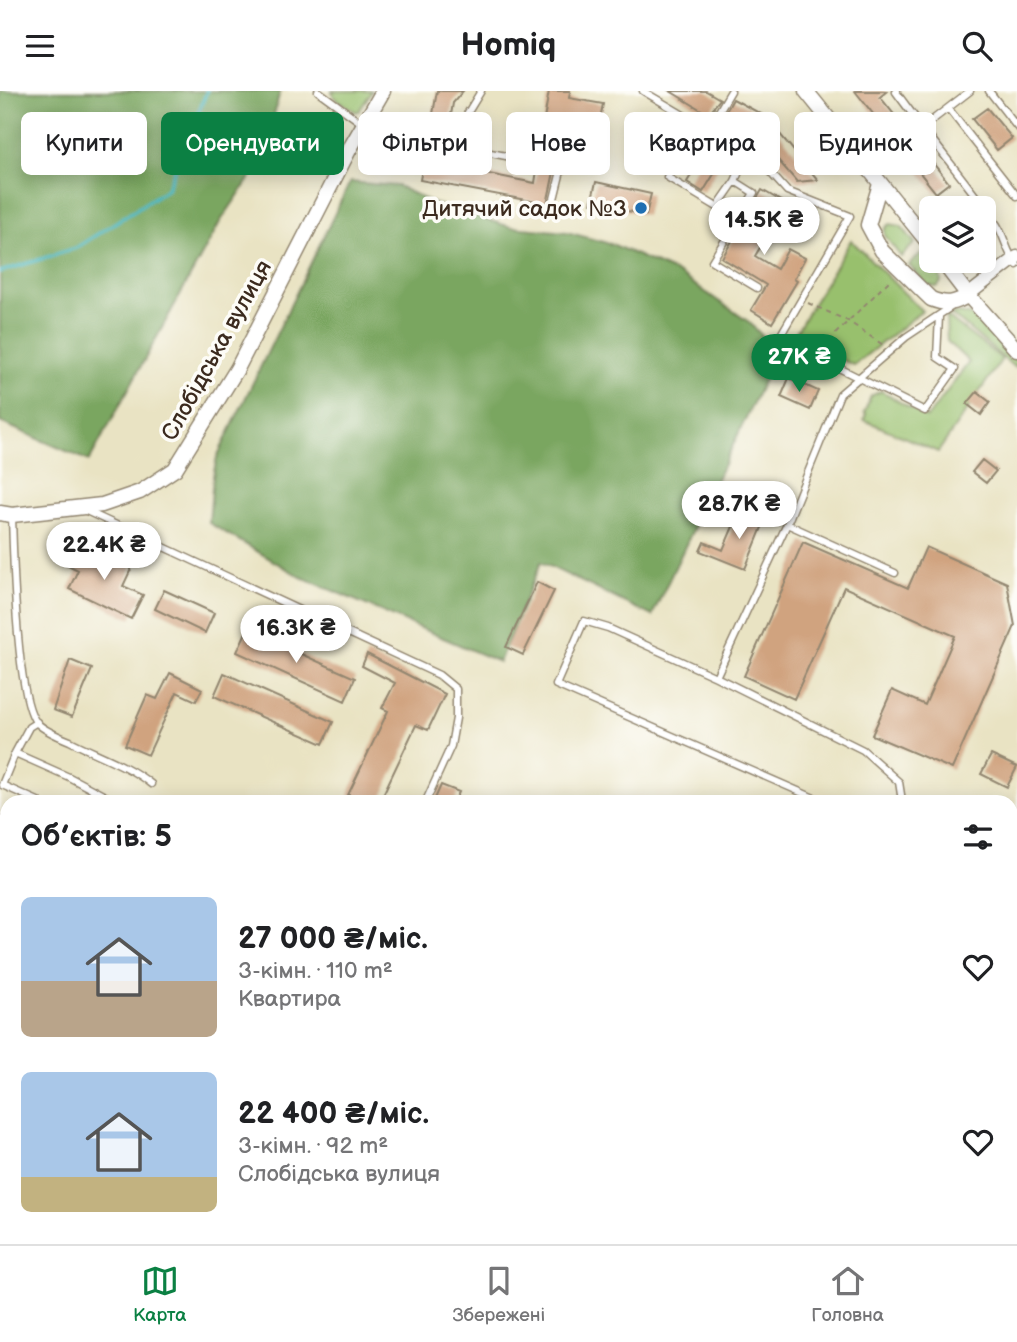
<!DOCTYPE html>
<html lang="uk">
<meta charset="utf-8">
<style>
:root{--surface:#fff;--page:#f2f2f2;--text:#202124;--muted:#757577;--line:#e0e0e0;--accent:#0b8043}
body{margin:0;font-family:"Balsamiq Sans",sans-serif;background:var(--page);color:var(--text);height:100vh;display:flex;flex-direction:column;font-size:26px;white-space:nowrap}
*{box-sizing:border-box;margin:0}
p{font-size:23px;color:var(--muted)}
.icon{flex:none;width:38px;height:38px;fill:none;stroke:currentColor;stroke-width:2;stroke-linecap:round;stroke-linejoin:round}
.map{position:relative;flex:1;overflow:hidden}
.side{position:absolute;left:0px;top:704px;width:1018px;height:450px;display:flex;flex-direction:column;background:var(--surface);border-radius:21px 21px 0 0;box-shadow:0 4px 18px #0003}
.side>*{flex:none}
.hud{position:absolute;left:21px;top:21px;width:976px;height:63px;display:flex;gap:14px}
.buttons{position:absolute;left:919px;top:105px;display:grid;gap:14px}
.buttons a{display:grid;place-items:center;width:77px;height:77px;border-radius:10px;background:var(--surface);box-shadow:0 4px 18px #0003;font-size:35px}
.price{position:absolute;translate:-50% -60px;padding:0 16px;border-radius:24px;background:#fff;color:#222;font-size:23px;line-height:46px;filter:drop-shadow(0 2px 4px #0008)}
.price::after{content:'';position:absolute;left:50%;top:42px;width:21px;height:16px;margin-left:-10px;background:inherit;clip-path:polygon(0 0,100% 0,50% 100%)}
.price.current{background:var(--accent);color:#fff}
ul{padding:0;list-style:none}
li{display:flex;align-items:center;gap:21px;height:175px;padding:0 21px}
li span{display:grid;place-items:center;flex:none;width:196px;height:140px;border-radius:10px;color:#555}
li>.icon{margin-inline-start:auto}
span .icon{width:84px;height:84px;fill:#fffc;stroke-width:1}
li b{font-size:30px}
h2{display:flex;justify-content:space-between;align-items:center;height:84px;padding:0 21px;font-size:30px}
.pill{padding:0 24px;border-radius:10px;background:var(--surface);box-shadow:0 4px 18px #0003;font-size:24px;line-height:63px}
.pill.current{background:var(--accent);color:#fff}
header{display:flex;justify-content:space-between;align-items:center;height:91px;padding:0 21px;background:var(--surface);font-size:32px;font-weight:600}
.menu{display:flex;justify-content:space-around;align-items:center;height:98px;border-top:2px solid var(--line);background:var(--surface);font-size:19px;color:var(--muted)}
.menu a{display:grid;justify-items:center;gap:4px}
.menu .current{color:var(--accent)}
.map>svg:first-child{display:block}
.green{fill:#98c06d;stroke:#6a7546;stroke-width:2}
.forest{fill:#7aa660;stroke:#5a683f;stroke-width:2}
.water{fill:#46b5be;stroke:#40706e;stroke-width:2}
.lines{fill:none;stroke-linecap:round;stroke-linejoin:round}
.stream{stroke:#46b5be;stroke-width:3.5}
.building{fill:#d0a37f}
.service-casing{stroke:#928670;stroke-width:9}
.minor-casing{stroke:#928670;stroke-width:15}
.tertiary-casing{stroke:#928670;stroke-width:17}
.path{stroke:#928670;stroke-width:2;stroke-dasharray:5 5;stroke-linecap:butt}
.service{stroke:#fff;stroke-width:6}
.minor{stroke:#fff;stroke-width:12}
.tertiary{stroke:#fff;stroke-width:14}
.poi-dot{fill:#1f6fb2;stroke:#fdfcf7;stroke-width:2.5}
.labels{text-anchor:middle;stroke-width:7;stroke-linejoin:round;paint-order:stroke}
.poi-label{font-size:23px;fill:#3b2a1e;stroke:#fdfcf7;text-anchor:end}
.street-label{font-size:23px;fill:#3b2a1e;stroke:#fdfcf7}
</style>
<header><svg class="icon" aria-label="menu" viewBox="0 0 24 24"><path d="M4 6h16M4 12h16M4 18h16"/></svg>Homiq<svg class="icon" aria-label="search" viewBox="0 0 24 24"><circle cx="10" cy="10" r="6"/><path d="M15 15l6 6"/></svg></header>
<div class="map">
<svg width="1017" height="1153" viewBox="0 0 1017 1153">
<rect width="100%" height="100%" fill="#fdfcf7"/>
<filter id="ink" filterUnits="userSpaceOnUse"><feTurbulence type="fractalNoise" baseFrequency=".0143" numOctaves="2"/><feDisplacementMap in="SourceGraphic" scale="14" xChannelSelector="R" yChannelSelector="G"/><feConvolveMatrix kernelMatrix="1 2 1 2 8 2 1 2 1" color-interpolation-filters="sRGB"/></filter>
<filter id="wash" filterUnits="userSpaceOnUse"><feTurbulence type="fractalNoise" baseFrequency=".00686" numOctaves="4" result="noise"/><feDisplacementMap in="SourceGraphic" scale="28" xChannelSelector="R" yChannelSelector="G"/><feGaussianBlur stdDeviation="1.57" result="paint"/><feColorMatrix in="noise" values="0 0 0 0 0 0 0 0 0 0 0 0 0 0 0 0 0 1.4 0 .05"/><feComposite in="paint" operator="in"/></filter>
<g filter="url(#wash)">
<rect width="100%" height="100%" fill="#e9e3c3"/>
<path class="green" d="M332 0H372L359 20 356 21 334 6Z
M890 133 901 135 915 152 901 166 885 145V138Z
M851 149 922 220 854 274 792 248Z
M922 161 940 184 941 191 937 196 927 194 909 174Z
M961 222 975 226 1017 271 1015 277 961 231 949 223Z
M946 225 1002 268 938 361 864 329 866 323 864 322 871 305 881 300 927 327 969 271 947 250Z
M0 894 3 895 7 915V1146H170L178 1153H0Z"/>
<path class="forest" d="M0 0H280L263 68 220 131 89 370 0 331Z
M350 91 398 95 432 112 511 136 567 141 614 154 679 183 749 231 772 255 770 276 652 525 541 471 499 571 301 486 209 432 213 386 217 366Z"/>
<path class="water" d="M0 776 7 784V915L3 895 0 892Z
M170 1146H282L283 1147 281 1153H178Z
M452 1146H817L827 1153H449Z"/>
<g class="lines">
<path class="stream" d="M0 181 76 157 167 98 207 0"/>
</g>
<g id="blocks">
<path class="building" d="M437 0H463L453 12 448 42 430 40Z
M549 0H570L569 7 603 13 600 28 590 26 586 45 568 42 566 56 540 51Z
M670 0H706L720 8 708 23Z
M855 0H887L880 6 949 92 936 102Z
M733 8 765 25 818 89 797 91 753 40 724 24Z
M987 17 1012 47 997 59 972 28Z
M427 51 446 53 443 74 535 92 537 79 554 81 547 113 420 89Z
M709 55 725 65 703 101 687 91Z
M596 91 651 103 646 124 591 112Z
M762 99 786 113 755 165 777 178 788 158 805 167 794 188 797 190 772 232 751 219 766 194 722 167Z
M789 287 818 300 810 319 781 306Z
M977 301 990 311 981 324 967 313Z
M982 369 996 380 986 392 972 381Z
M740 419 765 429 745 478 700 460 704 451 723 459Z
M803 451 908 497 926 456 1007 492 1015 535 952 678 872 644 892 599 925 614 955 545 844 496 794 608 744 585Z
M71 457 101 472 105 462 132 476 123 495 143 504 131 528 69 498 78 479 64 472Z
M537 491 554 500 523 564 506 556Z
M164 499 214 522 205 542 155 518Z
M247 539 355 587 345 610 237 561Z
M367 563 445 603 428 639 416 634 380 710H362L348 704 388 620 382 617 395 592 362 575Z
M70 569 92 578 72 626 53 619Z
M170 582 202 598 196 610 177 601 148 664 125 654 147 604 157 608Z
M224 582 333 631 323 653 214 605Z
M991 664 1017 676 1007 696 981 683Z
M441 694 459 701 455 710H434Z"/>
</g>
</g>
<g filter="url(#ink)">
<use href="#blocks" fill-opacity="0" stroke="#928670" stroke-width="2"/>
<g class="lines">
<defs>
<path id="service" d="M318 0 363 33
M481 0 467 23 460 56 562 76 552 116
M643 0 702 35
M897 0 896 1C928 45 963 87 995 131 1005 144 1006 162 1017 174
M989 0 1017 36
M948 17 1017 105
M371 25C397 45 430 46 462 49
M712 32 731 0
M922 37 970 0
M735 90 717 116 667 86C679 67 689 37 712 32L737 48 749 58
M757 197 712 170 754 102 735 90 749 58 787 100 850 125 779 247 925 320 955 278 937 266 939 225
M84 419 439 584 456 598V627L451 655 426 710
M12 424C13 459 16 610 37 632 45 640 60 646 70 650 97 664 128 674 151 693
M787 433 716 586 608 537 584 530 556 594 821 710
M895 482 787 433 840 303 906 246 954 214
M716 586 863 659 899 691 902 710
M37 631 29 636 15 662 69 686 114 710
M15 662 2 694 38 710
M0 728 7 732
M1012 898 1017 899
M395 1153 398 1146"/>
<path id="minor" d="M968 204 1017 166"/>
<path id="tertiary" d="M806 0 931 155
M880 93 868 134 882 160 931 208C946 214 955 213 968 204
M942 170 968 204 1017 259
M0 422 12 424 102 414 140 401 175 378 237 278 349 59 383 0"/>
</defs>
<use href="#service" class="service-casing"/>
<use href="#minor" class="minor-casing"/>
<use href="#tertiary" class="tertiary-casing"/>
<path class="path" d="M808 212 848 230 883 254
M821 257 892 187
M908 1146 910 1153"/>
<use href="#service" class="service"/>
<use href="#minor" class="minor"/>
<use href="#tertiary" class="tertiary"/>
</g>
</g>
<circle class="poi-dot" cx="641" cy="117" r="7"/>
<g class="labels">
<g class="poi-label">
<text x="627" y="125">Дитячий садок №3</text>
</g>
<g class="street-label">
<text transform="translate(216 259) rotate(-61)" y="8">Слобідська вулиця</text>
</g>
</g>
</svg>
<div class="buttons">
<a><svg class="icon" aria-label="layers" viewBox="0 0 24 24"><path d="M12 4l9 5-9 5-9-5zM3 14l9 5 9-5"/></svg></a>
</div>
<b class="price" style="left:764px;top:166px">14.5K ₴</b>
<b class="price current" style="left:799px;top:303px">27K ₴</b>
<b class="price" style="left:739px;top:450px">28.7K ₴</b>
<b class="price" style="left:104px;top:491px">22.4K ₴</b>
<b class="price" style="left:296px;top:574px">16.3K ₴</b>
<div class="hud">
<a class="pill">Купити</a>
<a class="pill current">Орендувати</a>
<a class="pill">Фільтри</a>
<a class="pill">Нове</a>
<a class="pill">Квартира</a>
<a class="pill">Будинок</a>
</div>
<section class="side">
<h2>Об’єктів: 5<svg class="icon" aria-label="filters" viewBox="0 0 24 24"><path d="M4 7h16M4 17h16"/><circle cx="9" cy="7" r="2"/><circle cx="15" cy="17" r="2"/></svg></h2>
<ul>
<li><span style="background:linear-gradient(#a9c7e8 60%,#b9a48a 0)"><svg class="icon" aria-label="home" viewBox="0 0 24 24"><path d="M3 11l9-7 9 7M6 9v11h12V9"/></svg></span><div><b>27 000 ₴/міс.</b><p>3-кімн. · 110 m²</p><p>Квартира</p></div><svg class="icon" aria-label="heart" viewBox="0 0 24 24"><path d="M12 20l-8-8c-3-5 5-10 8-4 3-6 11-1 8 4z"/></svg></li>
<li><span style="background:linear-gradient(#a9c7e8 75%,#c2b280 0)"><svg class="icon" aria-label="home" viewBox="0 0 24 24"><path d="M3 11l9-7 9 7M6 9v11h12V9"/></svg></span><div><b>22 400 ₴/міс.</b><p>3-кімн. · 92 m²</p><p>Слобідська вулиця</p></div><svg class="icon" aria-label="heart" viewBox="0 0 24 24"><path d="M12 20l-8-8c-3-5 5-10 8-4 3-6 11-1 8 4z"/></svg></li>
</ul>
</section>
</div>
<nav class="menu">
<a class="current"><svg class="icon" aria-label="map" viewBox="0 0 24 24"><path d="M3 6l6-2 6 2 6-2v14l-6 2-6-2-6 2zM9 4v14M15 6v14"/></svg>Карта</a>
<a><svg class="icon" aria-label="saved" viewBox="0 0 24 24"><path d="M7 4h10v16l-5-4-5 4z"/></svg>Збережені</a>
<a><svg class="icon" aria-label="home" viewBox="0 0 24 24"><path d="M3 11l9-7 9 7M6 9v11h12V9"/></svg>Головна</a>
</nav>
